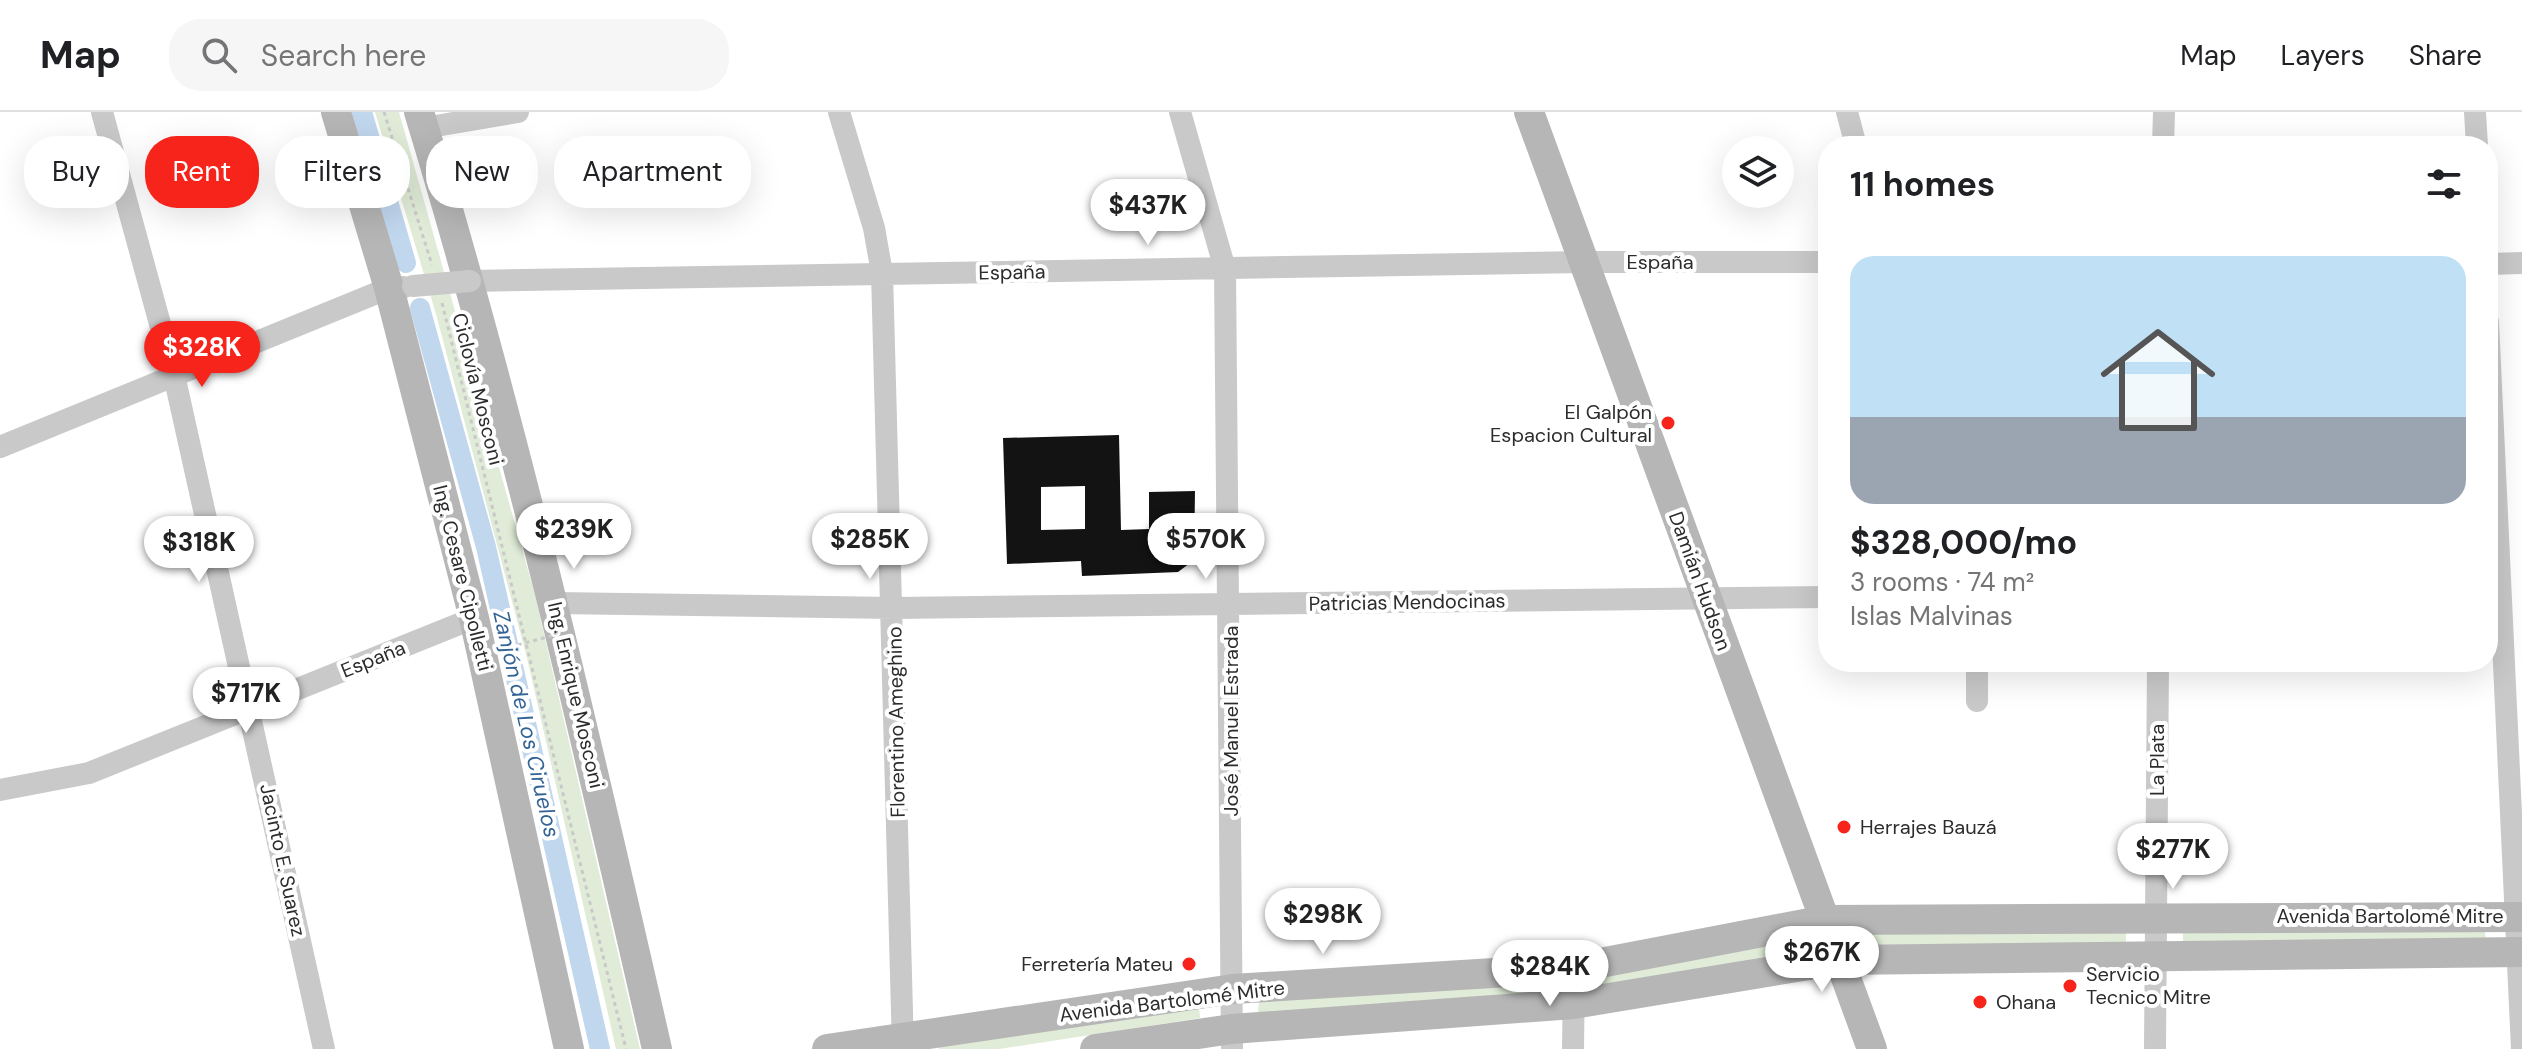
<!DOCTYPE html>
<meta charset="utf-8">
<style>
:root{--surface:#fff;--page:#f6f6f6;--text:#202124;--muted:#757577;--line:#e0e0e0;--accent:#f6241b}
body{margin:0;font-family:"DM Sans",sans-serif;background:var(--page);color:var(--text);height:100vh;display:flex;flex-direction:column;font-size:30px;white-space:nowrap}
*{box-sizing:border-box;margin:0}
p{font-size:26px;color:var(--muted)}
.icon{flex:none;width:44px;height:44px;fill:none;stroke:currentColor;stroke-width:2;stroke-linecap:round;stroke-linejoin:round}
.map{position:relative;flex:1;overflow:hidden}
.side{position:absolute;left:1818px;top:24px;width:680px;height:536px;display:flex;flex-direction:column;background:var(--surface);border-radius:32px;box-shadow:0 8px 32px #0002}
.side>*{flex:none}
.hud{position:absolute;left:24px;top:24px;width:760px;height:72px;display:flex;gap:16px}
.controls{position:absolute;left:1722px;top:24px;display:grid;gap:16px}
.controls a{display:grid;place-items:center;width:72px;height:72px;border-radius:50%;background:var(--surface);box-shadow:0 8px 32px #0002;font-size:40px}
.price{position:absolute;translate:-50% -68px;padding:0 18px;border-radius:28px;background:#fff;color:#222;font-size:26px;line-height:52px;filter:drop-shadow(0 2px 4px #0008)}
.price::after{content:'';position:absolute;left:50%;top:48px;width:24px;height:18px;margin-left:-12px;background:inherit;clip-path:polygon(0 0,100% 0,50% 100%)}
.price.current{background:var(--accent);color:#fff}
ul{padding:0;list-style:none}
li{display:grid;align-content:center;gap:16px;height:424px;padding:0 32px}
li span{display:grid;place-items:center;height:248px;border-radius:24px;color:#555}
li>.icon{margin-inline-start:auto}
span .icon{width:144px;height:144px;fill:#fffc;stroke-width:1}
li b{font-size:34px}
h2{display:flex;justify-content:space-between;align-items:center;height:96px;padding:0 32px;font-size:34px}
.tag{padding:0 28px;border-radius:32px;background:var(--surface);box-shadow:0 8px 32px #0002;font-size:28px;line-height:72px}
.tag.current{background:var(--accent);color:#fff}
header{display:flex;align-items:center;gap:48px;box-sizing:border-box;height:112px;padding:0 40px;background:var(--surface);border-bottom:2px solid var(--line)}
header strong{font-size:38px}
nav{display:flex;gap:44px;margin-inline-start:auto;font-size:28px}
.search{width:560px;height:72px;background:var(--page);display:flex;align-items:center;gap:20px;box-sizing:border-box;padding:0 28px;border-radius:32px;color:var(--muted);font-size:30px}
.map>svg:first-child{display:block}
.green{fill:#e0ecd7}
.lines{fill:none;stroke-linecap:round;stroke-linejoin:round}
.canal{stroke:#c1d7ee;stroke-width:20}
.building{fill:#131313;fill-rule:evenodd}
.path{stroke:#c9c9c9;stroke-width:3;stroke-dasharray:4 4;stroke-linecap:butt}
.street{stroke:#c9c9c9;stroke-width:22}
.secondary{stroke:#b6b6b6;stroke-width:30}
.path-bridge{stroke:#c9c9c9;stroke-width:3;stroke-dasharray:4 4;stroke-linecap:butt}
.street-bridge{stroke:#c9c9c9;stroke-width:22}
.poi-dot{fill:#f6241b;stroke:#fff;stroke-width:3}
.labels{text-anchor:middle;stroke-width:8;stroke-linejoin:round;paint-order:stroke}
.street-label{font-size:20px;fill:#2c2c2c;stroke:#fff}
.poi-label{font-size:20px;fill:#2c2c2c;stroke:#fff;text-anchor:start}
.water-label{font-size:22px;font-style:italic;fill:#336495;stroke:#fff}
</style>
<header>
<strong>Map</strong>
<div class="search"><svg class="icon" aria-label="search" viewBox="0 0 24 24"><circle cx="10" cy="10" r="6"/><path d="M15 15l6 6"/></svg>Search here</div>
<nav><a>Map</a><a>Layers</a><a>Share</a></nav>
</header>
<div class="map">
<svg width="2522" height="937" viewBox="0 0 2522 937">
<rect width="100%" height="100%" fill="#fff"/>
<path class="green" d="M375 0H399L535 483 640 937H616L527 546 436 202Z
M2484 815 2486 828 2183 829V818Z
M2126 820V831L1867 833 1863 821Z
M1796 827 1799 838 1600 876 1599 865Z
M1541 869V880L1258 901 1259 888Z
M1199 895 1200 906 999 937H939V934Z"/>
<g class="lines">
<path class="canal" d="M362 0 406 151
M420 196 486 435 600 937"/>
</g>
<path class="building" d="M1119 323 1121 418 1149 417V380L1195 379 1194 448 1178 460 1082 464 1081 449 1007 452 1003 326ZM1085 374V417L1041 418V375Z"/>
<g class="lines">
<path class="path" d="M384 0 432 153
M442 191 626 937"/>
<path class="street" d="M102 0 174 263 324 937
M839 0 874 116 882 161 903 937
M1180 0 1225 157 1232 937
M1847 0 1856 34
M2475 0 2477 34
M424 16 518 0
M2163 34 2164 0
M2488 152 2522 151
M470 169 1585 150H1828
M2488 210 2522 937
M0 335 389 176 404 175
M555 491 893 496 1828 485
M1977 589V550
M0 678 89 661 474 506
M1573 937 1574 856
M2155 937 2158 550"/>
<path class="secondary" d="M336 0 389 176 474 506 569 937
M419 0C513 309 585 622 657 937
M1529 0 1872 937
M827 937 1233 877 1574 856 1825 808 2522 805
M1095 937 1232 917 1573 892 1839 848 2522 840"/>
<path class="path-bridge" d="M510 535 562 521"/>
<path class="street-bridge" d="M413 174 470 169"/>
</g>
<g class="poi-dot">
<circle cx="1668" cy="311" r="8"/>
<circle cx="1844" cy="715" r="8"/>
<circle cx="1189" cy="852" r="8"/>
<circle cx="2070" cy="874" r="8"/>
<circle cx="1980" cy="890" r="8"/>
</g>
<g class="labels">
<g class="street-label">
<text x="1660" y="157">España</text>
<text transform="translate(1012 160) rotate(-1)" y="7">España</text>
<text transform="translate(478 277) rotate(76)" y="7">Ciclovía Mosconi</text>
<text transform="translate(463 466) rotate(76)" y="7">Ing. Cesare Cipolletti</text>
<text transform="translate(1700 469) rotate(70)" y="7">Damián Hudson</text>
<text transform="translate(1407 490) rotate(-1)" y="7">Patricias Mendocinas</text>
<text transform="translate(373 547) rotate(-22)" y="7">España</text>
<text transform="translate(576 583) rotate(77)" y="7">Ing. Enrique Mosconi</text>
<text transform="translate(1231 609) rotate(-90)" y="7">José Manuel Estrada</text>
<text transform="translate(896 610) rotate(-91)" y="7">Florentino Ameghino</text>
<text transform="translate(2157 648) rotate(-90)" y="7">La Plata</text>
<text transform="translate(283 748) rotate(78)" y="7">Jacinto E. Suarez</text>
<text x="2390" y="811">Avenida Bartolomé Mitre</text>
<text transform="translate(1172 889) rotate(-7)" y="7">Avenida Bartolomé Mitre</text>
</g>
<g class="poi-label">
<text x="1652" y="307" text-anchor="end">El Galpón<tspan x="1652" dy="23">Espacion Cultural</tspan></text>
<text x="1860" y="722">Herrajes Bauzá</text>
<text x="1173" y="859" text-anchor="end">Ferretería Mateu</text>
<text x="2086" y="869">Servicio<tspan x="2086" dy="23">Tecnico Mitre</tspan></text>
<text x="1996" y="897">Ohana</text>
</g>
<g class="water-label">
<text transform="translate(527 612) rotate(77)" y="8">Zanjón de Los Ciruelos</text>
</g>
</g>
</svg>
<div class="controls">
<a><svg class="icon" aria-label="layers" viewBox="0 0 24 24"><path d="M12 4l9 5-9 5-9-5zM3 14l9 5 9-5"/></svg></a>
</div>
<b class="price" style="left:1148px;top:135px">$437K</b>
<b class="price current" style="left:202px;top:277px">$328K</b>
<b class="price" style="left:574px;top:459px">$239K</b>
<b class="price" style="left:870px;top:469px">$285K</b>
<b class="price" style="left:1206px;top:469px">$570K</b>
<b class="price" style="left:199px;top:472px">$318K</b>
<b class="price" style="left:246px;top:623px">$717K</b>
<b class="price" style="left:2173px;top:779px">$277K</b>
<b class="price" style="left:1323px;top:844px">$298K</b>
<b class="price" style="left:1822px;top:882px">$267K</b>
<b class="price" style="left:1550px;top:896px">$284K</b>
<div class="hud">
<a class="tag">Buy</a>
<a class="tag current">Rent</a>
<a class="tag">Filters</a>
<a class="tag">New</a>
<a class="tag">Apartment</a>
</div>
<section class="side">
<h2>11 homes<svg class="icon" aria-label="filters" viewBox="0 0 24 24"><path d="M4 7h16M4 17h16"/><circle cx="9" cy="7" r="2"/><circle cx="15" cy="17" r="2"/></svg></h2>
<ul>
<li><span style="background:linear-gradient(#bfe0f5 65%,#9aa5b1 0)"><svg class="icon" aria-label="home" viewBox="0 0 24 24"><path d="M3 11l9-7 9 7M6 9v11h12V9"/></svg></span><div><b>$328,000/mo</b><p>3 rooms · 74 m²</p><p>Islas Malvinas</p></div></li>
</ul>
</section>
</div>
